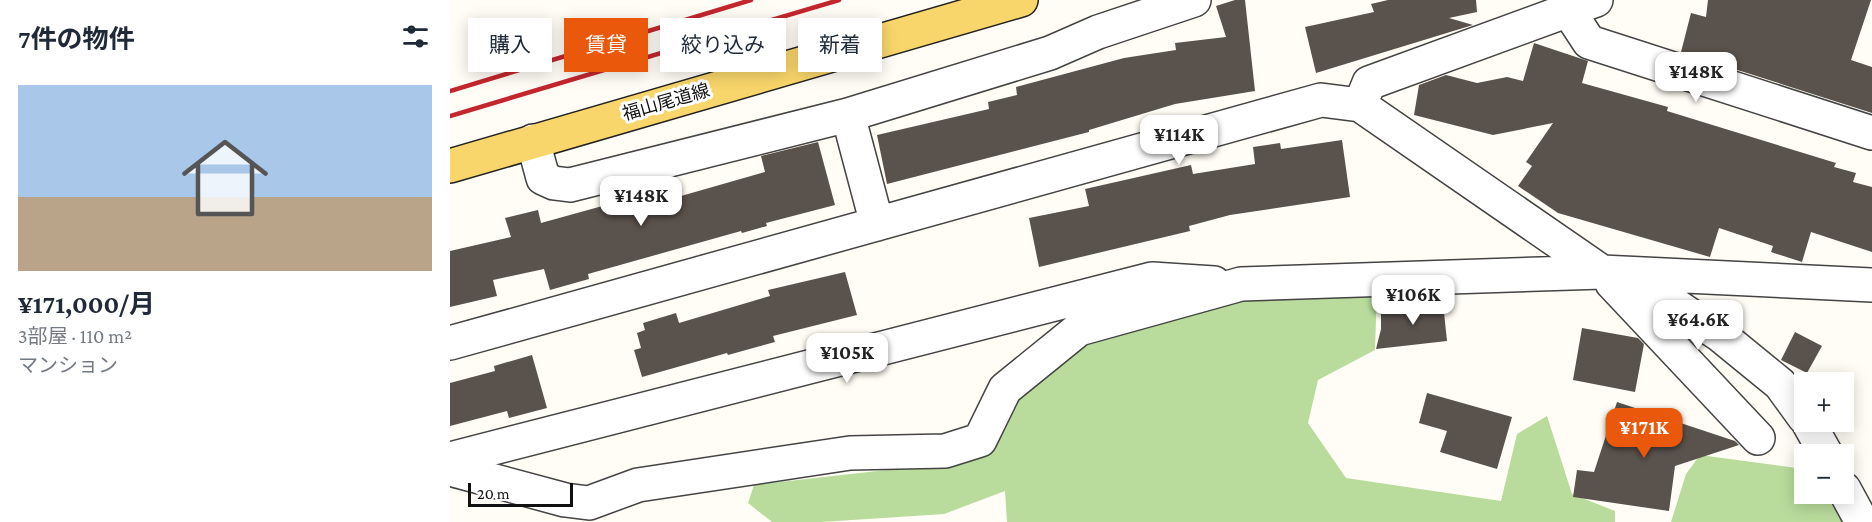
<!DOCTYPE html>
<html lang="ja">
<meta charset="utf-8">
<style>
:root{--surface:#fff;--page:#f6f6f7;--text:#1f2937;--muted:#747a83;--line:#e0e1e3;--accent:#ea580c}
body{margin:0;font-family:"Crimson Pro","Noto Sans JP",serif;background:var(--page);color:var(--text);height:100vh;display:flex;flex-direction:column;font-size:22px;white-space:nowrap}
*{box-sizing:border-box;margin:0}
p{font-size:20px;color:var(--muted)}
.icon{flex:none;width:33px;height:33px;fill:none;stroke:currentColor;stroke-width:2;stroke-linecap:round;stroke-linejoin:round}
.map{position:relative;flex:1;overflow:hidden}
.side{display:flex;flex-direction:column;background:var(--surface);width:450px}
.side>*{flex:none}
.banner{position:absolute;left:18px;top:18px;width:570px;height:54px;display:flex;gap:12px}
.buttons{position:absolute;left:1344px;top:372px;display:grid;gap:12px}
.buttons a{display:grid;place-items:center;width:60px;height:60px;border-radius:0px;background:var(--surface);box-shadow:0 3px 15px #0003;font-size:30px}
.scale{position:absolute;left:18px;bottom:15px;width:105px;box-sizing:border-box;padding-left:6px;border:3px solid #111;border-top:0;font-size:16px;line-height:21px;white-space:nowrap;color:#111;-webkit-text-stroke:4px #fff;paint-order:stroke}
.price{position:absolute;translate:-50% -51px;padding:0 14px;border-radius:12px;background:#fff;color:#222;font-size:20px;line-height:39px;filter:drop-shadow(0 2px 3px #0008)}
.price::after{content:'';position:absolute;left:50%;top:36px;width:18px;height:14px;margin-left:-9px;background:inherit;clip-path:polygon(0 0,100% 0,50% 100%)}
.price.selected{background:var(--accent);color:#fff}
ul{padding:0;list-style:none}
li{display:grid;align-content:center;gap:12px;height:318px;padding:0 18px}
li+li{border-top:2px solid var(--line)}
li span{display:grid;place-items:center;height:186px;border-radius:0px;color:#555}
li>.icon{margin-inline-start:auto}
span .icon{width:108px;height:108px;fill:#fffc;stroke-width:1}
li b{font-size:26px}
h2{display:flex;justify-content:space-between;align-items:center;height:72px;padding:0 18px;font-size:26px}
.tag{padding:0 21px;border-radius:0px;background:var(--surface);box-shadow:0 3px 15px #0003;font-size:21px;line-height:54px}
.tag.selected{background:var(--accent);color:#fff}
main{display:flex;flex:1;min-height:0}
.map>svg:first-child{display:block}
.forest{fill:#b9dc9c}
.building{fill:#5a524d}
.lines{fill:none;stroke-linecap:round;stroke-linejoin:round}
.street-casing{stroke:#444;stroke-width:36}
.primary-casing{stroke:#222;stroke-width:36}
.street{stroke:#fff;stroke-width:33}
.primary{stroke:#f9d66b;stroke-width:33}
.rail{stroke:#c4262e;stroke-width:4.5}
.labels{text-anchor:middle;stroke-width:6;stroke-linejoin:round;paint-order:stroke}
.street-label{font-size:18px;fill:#111;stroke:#fff}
</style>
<main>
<section class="side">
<h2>7件の物件<svg class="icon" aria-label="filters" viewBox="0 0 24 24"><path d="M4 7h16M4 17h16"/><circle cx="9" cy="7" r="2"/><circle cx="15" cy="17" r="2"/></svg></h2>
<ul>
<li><span style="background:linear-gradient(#a9c7e8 60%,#b9a48a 0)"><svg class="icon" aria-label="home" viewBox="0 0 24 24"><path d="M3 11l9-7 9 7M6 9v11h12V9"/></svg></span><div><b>¥171,000/月</b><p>3部屋 · 110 m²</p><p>マンション</p></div></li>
</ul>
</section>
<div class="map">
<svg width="1422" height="522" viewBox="0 0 1422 522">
<rect width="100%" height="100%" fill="#fffdf5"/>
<path class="forest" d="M927 289 925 350 868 380 858 423 896 478 1051 501 1067 434 1097 416 1122 494 1165 511V522H557L555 491 494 514 372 522H322L298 503 304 485 516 461 575 381 631 347 784 302Z
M1250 455 1354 469V494H1384L1397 522H1221L1236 474Z"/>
<path class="building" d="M785 0H795L805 91 725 104 639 130V132L437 184 427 135 539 109 538 102 567 95 566 87 674 58 726 50 725 43 776 37 766 6Z
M938 0H1026L1027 12 999 18 1023 25 866 73 855 27 924 12 921 4Z
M1258 0H1421L1401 60 1422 67V113L1231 52 1241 13 1256 17Z
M1084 43 1138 61 1132 83 1218 107 1217 111 1386 163 1384 167 1406 173 1403 182 1422 187V252L1361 232 1352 262 1321 252 1323 246 1269 228 1260 257 1108 213 1068 186 1082 166 1076 162 1103 123 1043 135 964 115 969 85 996 75 1027 83 1057 77 1073 81Z
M892 140 900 197 780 215 739 226 740 231 589 267 579 218 639 206 635 189 741 165 743 174 805 164 803 147 830 143 831 149Z
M368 142 385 205 316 223 317 226 292 233 291 231 138 274 139 279 100 290 94 269 43 280 47 296 0 307V251L61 237 55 218 88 210 91 223 156 205 155 202 181 195 183 201 207 195 210 202 315 172 311 156Z
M395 272 407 315 323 336 325 342 278 355 277 353 192 377 184 350 191 348 187 333 195 330 193 323 226 313 229 323 320 296 318 290Z
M993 303 997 341 926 349 931 329V314L939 312 938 307Z
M1132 328 1188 338 1194 344 1185 392 1123 380Z
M1345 332 1372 346 1357 373 1331 360Z
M82 355 97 408 59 418 57 411 0 426V383L45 371 44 366Z
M977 393 1062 417 1047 469 990 452 997 431 969 423Z
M1167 402 1285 441 1289 445 1225 466 1219 511 1123 497 1127 470 1144 472Z"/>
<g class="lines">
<defs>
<path id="street" d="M1118 10 1139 42 1422 133
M910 105 919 83 1146 0
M398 115 427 224
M83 141 93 178 104 183 120 185 398 115 600 53 648 32 744 0
M1162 283 1308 438
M0 343 871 100 910 105 1152 272 1422 285
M1358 422 1376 454
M0 459 702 279 764 283
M0 469 115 500 139 503 188 485 400 453 495 451 530 440 555 389 629 329 791 284 1152 272 1222 303 1270 335 1330 384 1354 417
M1394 489 1412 522"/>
<path id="primary" d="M0 166 571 0"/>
</defs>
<use href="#street" class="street-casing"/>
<use href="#primary" class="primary-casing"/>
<use href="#street" class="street"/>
<use href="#primary" class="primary"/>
<path class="rail" d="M0 91 301 0
M0 116 389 0"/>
</g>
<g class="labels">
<g class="street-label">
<text transform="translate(216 102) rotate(-16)" y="6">福山尾道線</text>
</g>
</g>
</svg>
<div class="buttons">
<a>+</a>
<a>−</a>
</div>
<div class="scale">20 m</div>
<b class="price" style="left:1246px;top:103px">¥148K</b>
<b class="price" style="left:729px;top:166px">¥114K</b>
<b class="price" style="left:191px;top:227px">¥148K</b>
<b class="price" style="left:963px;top:326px">¥106K</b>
<b class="price" style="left:1248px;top:351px">¥64.6K</b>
<b class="price" style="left:397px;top:384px">¥105K</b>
<b class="price selected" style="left:1194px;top:459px">¥171K</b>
<div class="banner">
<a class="tag">購入</a>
<a class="tag selected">賃貸</a>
<a class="tag">絞り込み</a>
<a class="tag">新着</a>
</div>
</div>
</main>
